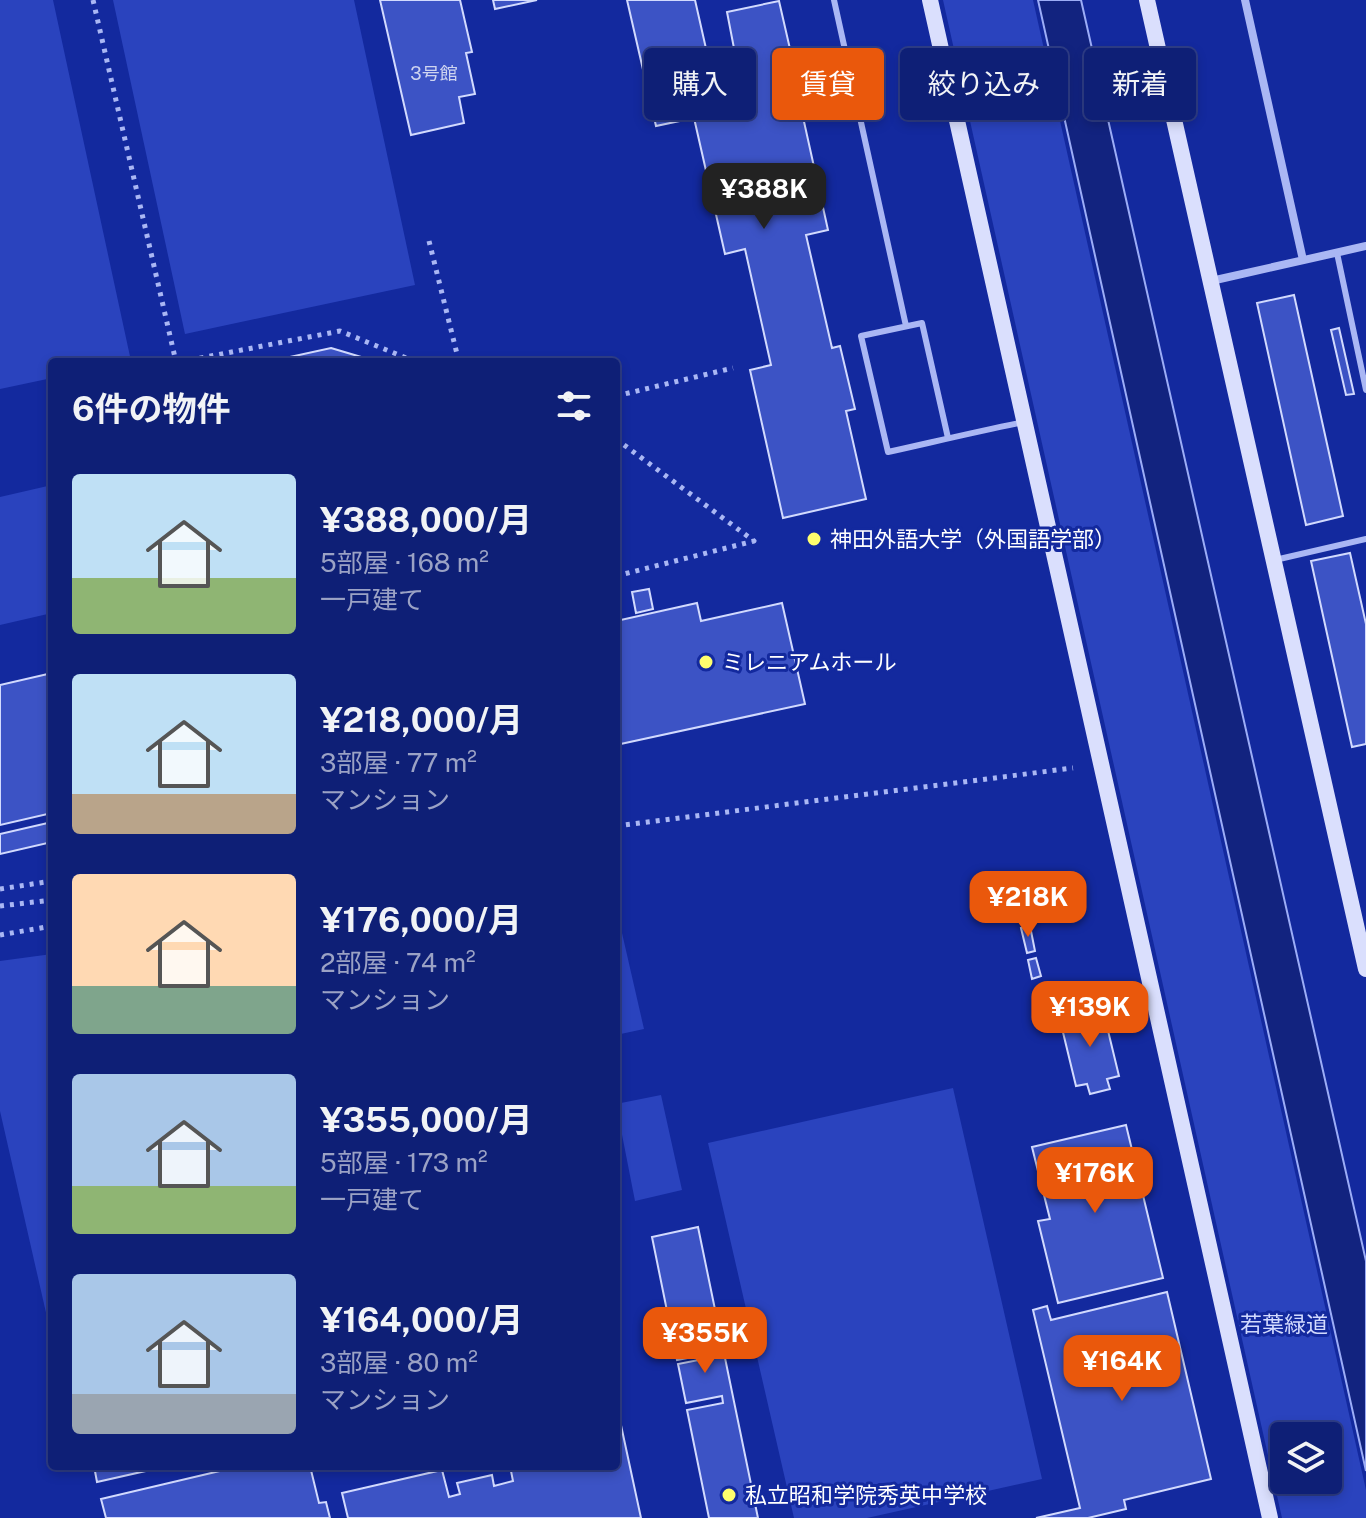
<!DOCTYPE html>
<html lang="ja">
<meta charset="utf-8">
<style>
:root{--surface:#0e1f76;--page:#17277b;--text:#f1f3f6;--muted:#9ba2c5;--line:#2e3d88;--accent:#ea580c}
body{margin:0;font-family:"Public Sans","Noto Sans JP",sans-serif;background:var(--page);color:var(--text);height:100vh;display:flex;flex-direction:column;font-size:30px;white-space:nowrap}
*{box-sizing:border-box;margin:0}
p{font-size:26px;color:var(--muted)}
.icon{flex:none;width:44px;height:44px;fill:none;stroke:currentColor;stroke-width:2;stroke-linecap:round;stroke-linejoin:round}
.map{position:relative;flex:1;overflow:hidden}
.panel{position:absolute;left:48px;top:358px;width:572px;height:1112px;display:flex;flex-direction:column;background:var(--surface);border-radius:8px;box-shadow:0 4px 12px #0003,0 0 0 2px var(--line)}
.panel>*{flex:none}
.banner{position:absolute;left:644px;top:48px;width:602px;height:72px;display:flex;gap:16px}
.tools{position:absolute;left:1270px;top:1422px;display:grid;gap:16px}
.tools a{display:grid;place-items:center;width:72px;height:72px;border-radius:8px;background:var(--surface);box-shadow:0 4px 12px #0003,0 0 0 2px var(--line);font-size:40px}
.price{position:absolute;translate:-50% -68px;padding:0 18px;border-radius:16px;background:var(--accent);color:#fff;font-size:26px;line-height:52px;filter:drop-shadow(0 2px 4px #0008)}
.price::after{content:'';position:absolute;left:50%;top:48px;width:24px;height:18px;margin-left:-12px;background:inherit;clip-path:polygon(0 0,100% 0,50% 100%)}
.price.active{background:#222;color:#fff}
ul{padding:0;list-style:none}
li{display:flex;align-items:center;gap:24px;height:200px;padding:0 24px}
li span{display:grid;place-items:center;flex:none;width:224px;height:160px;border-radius:8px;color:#555}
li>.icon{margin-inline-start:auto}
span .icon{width:96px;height:96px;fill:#fffc;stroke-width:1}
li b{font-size:34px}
h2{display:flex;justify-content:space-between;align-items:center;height:96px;padding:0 24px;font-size:34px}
.pill{padding:0 28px;border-radius:8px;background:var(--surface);box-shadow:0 4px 12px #0003,0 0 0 2px var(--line);font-size:28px;line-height:72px}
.pill.active{background:var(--accent);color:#fff}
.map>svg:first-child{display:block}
.green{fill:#2a43be;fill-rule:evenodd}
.water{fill:#12237f;stroke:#9cadf7;stroke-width:2}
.building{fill:#3c53c5;stroke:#d2dafe;stroke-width:2}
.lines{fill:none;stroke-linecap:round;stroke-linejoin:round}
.path{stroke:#aab7f4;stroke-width:5;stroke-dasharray:4 6;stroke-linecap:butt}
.lane{stroke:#aab7f4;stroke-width:6}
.street{stroke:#aab7f4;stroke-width:8}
.secondary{stroke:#dadffd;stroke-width:16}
.poi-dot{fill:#fffe6d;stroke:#13299e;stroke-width:3}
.labels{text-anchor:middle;stroke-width:6;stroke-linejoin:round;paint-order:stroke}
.number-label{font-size:18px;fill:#ced4f0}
.poi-label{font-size:22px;fill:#fff;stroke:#13299e;text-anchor:start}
.park-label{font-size:22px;fill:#d2dafe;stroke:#13299e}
</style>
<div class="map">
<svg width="1366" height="1518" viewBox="0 0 1366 1518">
<rect width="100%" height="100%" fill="#13299e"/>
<path class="green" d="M0 0H53L131 361 52 362V378L0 389Z
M113 0H354L415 285 185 334Z
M943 0H1033L1366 1490V1518H1282ZM1284 1436H1328V1480H1284Z
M52 485V613L0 625V497Z
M622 933 644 1029 616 1035V934Z
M52 954V1339L0 1111V961Z
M953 1088 1042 1479 867 1518H794L708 1143Z
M661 1095 682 1190 635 1201 616 1104Z"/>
<path class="water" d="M1038 0H1081L1366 1261V1471Z"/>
<path class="building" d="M380 0H460L472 52 466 53 475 94 459 97 464 123 411 135Z
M380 0H460L472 52 466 53 475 94 459 97 464 123 411 135Z
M493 0H537L495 9Z
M493 0H537L495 9Z
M627 0H695L712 75 738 69 727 12 779 1 793 62 780 65 786 93 797 90 828 230 806 235 832 348 840 346 855 409 846 411 866 499 783 518 750 370 771 365 745 249 725 254 694 118 656 126Z
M1294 295 1343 516 1306 525 1257 303Z
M1339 328 1354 394 1346 395 1331 330Z
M331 348 378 362H267Z
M1350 553 1366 624V744L1352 747 1311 561Z
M649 589 653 609 636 613 632 592Z
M697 603 701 621 782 603 805 704 616 745V621Z
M52 673V813L0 825V685Z
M52 822V842L0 854V834Z
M1030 926 1035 951 1027 953 1021 928Z
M1036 958 1041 976 1032 979 1028 960Z
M1072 987 1075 999 1051 1005 1048 992Z
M1091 1004 1092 1012 1103 1010 1119 1076 1107 1079 1110 1089 1090 1094 1087 1084 1076 1086 1060 1020 1076 1016 1074 1008Z
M1126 1125 1163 1278 1058 1303 1038 1221 1050 1219 1032 1147Z
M698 1227 758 1518H709L687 1410 723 1403 722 1396 686 1403 678 1364 714 1357 713 1353 677 1360 652 1237Z
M1167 1292 1211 1479 1124 1500 1126 1509 1088 1518H1036L1080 1508 1033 1310 1047 1306 1051 1320Z
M616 1402 641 1518H348L342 1493 442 1470 449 1497 460 1494 457 1483 492 1475 494 1486 513 1481 510 1466H616Z
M94 1466H168L97 1482Z
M241 1466H310L319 1503 326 1502 330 1518H106L101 1499Z"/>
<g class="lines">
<path class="path" d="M93 0 176 362
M429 241 459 362
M180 362 340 331 416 362
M616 396 733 368
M616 439 754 541 616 576
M616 826 1073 768
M0 889 52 881
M0 906 52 900
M0 935 52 926"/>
<path class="lane" d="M834 0 906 326
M1337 253 1366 390
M948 438 922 323 861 336 888 452C933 442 979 431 1024 422
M1275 560 1366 539"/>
<path class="street" d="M1245 0 1303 260
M1211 281 1366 246"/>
<path class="secondary" d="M930 0 1270 1518
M1147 0 1366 969"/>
</g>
<g class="poi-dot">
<circle cx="814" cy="539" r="8"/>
<circle cx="706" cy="662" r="8"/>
<circle cx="729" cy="1495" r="8"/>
</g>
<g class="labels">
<g class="number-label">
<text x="434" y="80">3号館</text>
</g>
<g class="poi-label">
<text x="830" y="547">神田外語大学（外国語学部）</text>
<text x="722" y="670">ミレニアムホール</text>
<text x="745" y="1503">私立昭和学院秀英中学校</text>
</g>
<g class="park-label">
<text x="1284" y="1332">若葉緑道</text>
</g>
</g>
</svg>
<div class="tools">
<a><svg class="icon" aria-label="layers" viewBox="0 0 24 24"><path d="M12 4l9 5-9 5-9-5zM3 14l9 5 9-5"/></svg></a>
</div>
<b class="price active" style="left:764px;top:231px">¥388K</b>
<b class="price" style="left:1028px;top:939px">¥218K</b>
<b class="price" style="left:1090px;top:1049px">¥139K</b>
<b class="price" style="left:1095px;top:1215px">¥176K</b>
<b class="price" style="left:705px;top:1375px">¥355K</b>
<b class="price" style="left:1122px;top:1403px">¥164K</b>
<div class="banner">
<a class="pill">購入</a>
<a class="pill active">賃貸</a>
<a class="pill">絞り込み</a>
<a class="pill">新着</a>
</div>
<section class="panel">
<h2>6件の物件<svg class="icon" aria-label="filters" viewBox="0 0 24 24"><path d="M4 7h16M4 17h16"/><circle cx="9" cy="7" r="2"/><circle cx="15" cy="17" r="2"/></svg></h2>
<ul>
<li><span style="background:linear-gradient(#bfe0f5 65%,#8fb573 0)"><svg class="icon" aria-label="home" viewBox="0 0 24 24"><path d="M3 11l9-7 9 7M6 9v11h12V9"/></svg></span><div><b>¥388,000/月</b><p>5部屋 · 168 m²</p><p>一戸建て</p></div></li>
<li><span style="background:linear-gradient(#bfe0f5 75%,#b9a48a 0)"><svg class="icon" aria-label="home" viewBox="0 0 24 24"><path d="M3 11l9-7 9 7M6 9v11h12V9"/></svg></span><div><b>¥218,000/月</b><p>3部屋 · 77 m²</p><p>マンション</p></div></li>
<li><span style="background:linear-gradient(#ffd9b3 70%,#7fa58c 0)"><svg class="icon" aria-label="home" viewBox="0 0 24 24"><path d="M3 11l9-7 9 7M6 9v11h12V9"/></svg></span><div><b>¥176,000/月</b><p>2部屋 · 74 m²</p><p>マンション</p></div></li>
<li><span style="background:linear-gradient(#a9c7e8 70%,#8fb573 0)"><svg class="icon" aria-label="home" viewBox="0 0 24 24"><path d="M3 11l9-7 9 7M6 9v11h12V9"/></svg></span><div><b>¥355,000/月</b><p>5部屋 · 173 m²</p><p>一戸建て</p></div></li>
<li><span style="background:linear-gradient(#a9c7e8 75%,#9aa5b1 0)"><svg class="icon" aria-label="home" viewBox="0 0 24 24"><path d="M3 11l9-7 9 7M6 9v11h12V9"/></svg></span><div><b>¥164,000/月</b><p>3部屋 · 80 m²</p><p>マンション</p></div></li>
</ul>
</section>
</div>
